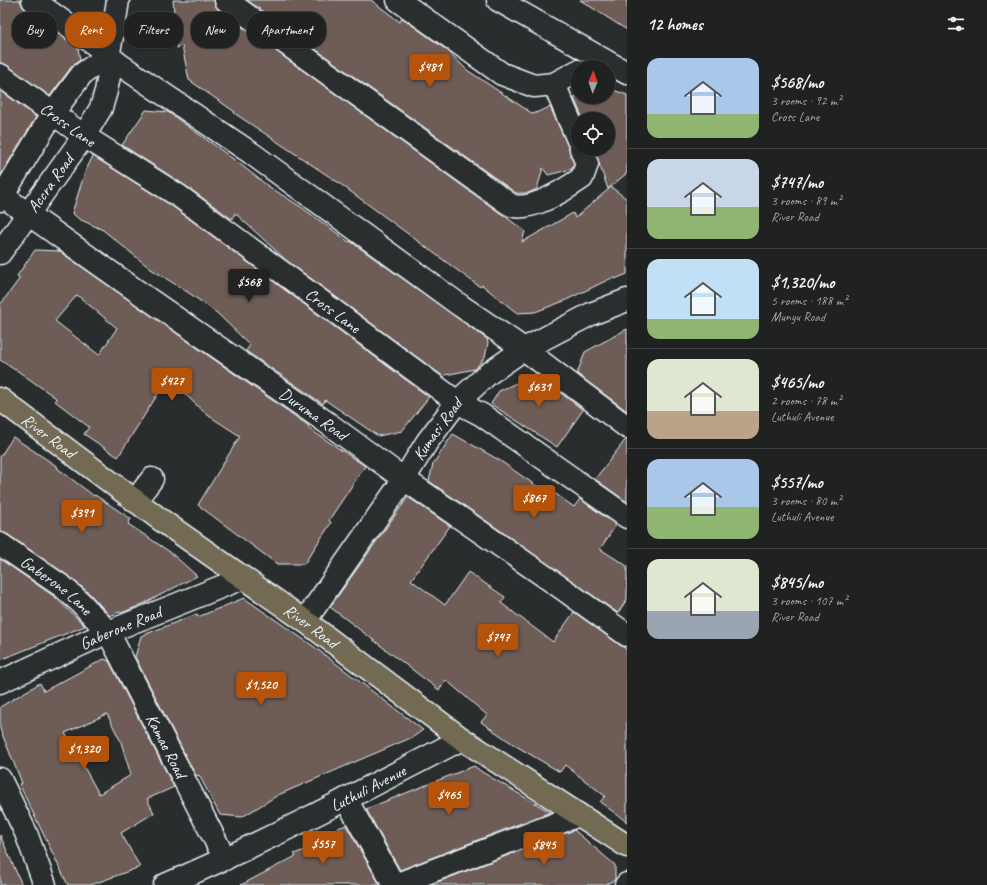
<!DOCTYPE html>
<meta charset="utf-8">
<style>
:root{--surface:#202222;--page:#2d2f2f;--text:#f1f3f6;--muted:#a2a4a5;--line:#3d3f40;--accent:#b45309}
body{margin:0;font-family:Caveat,sans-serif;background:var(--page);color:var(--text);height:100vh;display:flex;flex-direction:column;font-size:15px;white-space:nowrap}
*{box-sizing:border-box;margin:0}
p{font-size:13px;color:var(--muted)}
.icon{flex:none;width:22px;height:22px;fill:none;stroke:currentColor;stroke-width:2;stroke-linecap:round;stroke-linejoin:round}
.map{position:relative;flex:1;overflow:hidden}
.side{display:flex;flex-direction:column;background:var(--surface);width:360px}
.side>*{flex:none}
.top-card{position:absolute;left:12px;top:12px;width:380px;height:36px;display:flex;gap:8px}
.needle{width:26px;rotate:2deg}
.fabs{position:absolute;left:571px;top:60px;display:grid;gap:8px}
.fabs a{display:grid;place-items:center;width:44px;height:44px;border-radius:50%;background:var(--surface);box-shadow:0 1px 3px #0004,0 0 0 1px var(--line);font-size:20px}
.price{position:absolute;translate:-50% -34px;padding:0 9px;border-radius:4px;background:var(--accent);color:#fff;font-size:13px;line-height:26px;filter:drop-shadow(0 1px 2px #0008)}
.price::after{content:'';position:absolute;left:50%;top:24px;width:12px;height:9px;margin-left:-6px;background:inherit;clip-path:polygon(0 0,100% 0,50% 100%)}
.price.on{background:#222;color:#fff}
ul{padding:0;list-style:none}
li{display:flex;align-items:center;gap:12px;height:100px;padding:0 20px}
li+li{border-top:1px solid var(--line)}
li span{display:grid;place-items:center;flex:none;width:112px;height:80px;border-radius:12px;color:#555}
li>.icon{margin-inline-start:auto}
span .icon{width:48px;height:48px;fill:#fffc;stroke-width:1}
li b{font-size:17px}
h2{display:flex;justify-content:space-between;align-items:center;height:48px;padding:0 20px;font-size:17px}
.chip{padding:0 14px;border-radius:16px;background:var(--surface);box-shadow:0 1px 3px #0004,0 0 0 1px var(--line);font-size:14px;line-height:36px}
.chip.on{background:var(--accent);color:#fff}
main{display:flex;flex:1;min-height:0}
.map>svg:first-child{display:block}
.building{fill:#6e5b57;stroke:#e8f1f8;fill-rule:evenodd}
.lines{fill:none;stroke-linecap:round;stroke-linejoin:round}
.minor-casing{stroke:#e8f1f8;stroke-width:25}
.major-casing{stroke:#e8f1f8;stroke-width:25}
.minor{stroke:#2a2d2e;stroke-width:22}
.major{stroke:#736b52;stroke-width:22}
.labels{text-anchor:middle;stroke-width:4;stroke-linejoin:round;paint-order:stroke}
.street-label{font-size:17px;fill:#e8f1f8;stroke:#2a2d2e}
</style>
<main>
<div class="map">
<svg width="627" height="885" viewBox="0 0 627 885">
<rect width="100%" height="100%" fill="#2a2d2e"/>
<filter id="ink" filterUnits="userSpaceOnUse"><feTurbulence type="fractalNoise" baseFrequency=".025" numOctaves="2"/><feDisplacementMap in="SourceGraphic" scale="8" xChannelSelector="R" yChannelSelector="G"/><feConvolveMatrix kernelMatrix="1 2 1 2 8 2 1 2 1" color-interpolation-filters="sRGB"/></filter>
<g filter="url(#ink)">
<path class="building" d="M0 0H20L22 5 26 10 78 48 80 60 72 66 50 96 7 65 0 63Z
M173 0H214L215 5 219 10 525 231 522 242 573 213 575 218 611 187 627 199V274L615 279 614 277 564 301 535 312 517 313 482 285 480 287 339 183 234 113 235 112 189 80 182 46 177 48Z
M247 0H371L400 22 402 18 448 51 467 70 533 114 550 107 569 148 574 164 572 169 548 175 543 168 537 189 528 193H516Z
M580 0H627V30Z
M608 88 627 95V173L608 189 594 149H608V119H583L574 98 578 95V97H608Z
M0 90 36 117 0 176Z
M146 110 168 112 232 158 268 186 301 207 349 242 350 241 487 339 488 343 485 357 475 369 445 375 444 377 286 260 235 213 232 219 186 186 122 145Z
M93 156 172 206 429 397 402 431 378 436 325 400 323 404 246 351 250 345 217 313 189 293 151 269 103 230 79 219 72 213 85 172Z
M35 250 59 251 309 426 308 428 365 466 329 520 331 523 304 564H277L198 505 240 436 206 414 168 378 118 457 84 434 89 427 55 401 56 398 15 369V370L0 360V305L20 278 17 276ZM77 295 117 328 99 355 55 321Z
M627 329V411L577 374 585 352Z
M536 374 583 410 557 447 491 404 499 391Z
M453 434 499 460 548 494 550 490 574 507 580 499 616 525 600 549 627 566V599L618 613 429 481 433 464Z
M13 437 58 467 57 468 94 496 95 495 131 519 128 524 170 552 197 576 141 605 121 613 119 612 110 616 90 594 70 577 7 534 0 532V457Z
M626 439H627V502L595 479Z
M408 497 450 526 411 580 445 605 468 572 505 597 501 603 553 642 574 612 627 650V822L600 802 605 796 565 765 560 772 516 746 481 722 487 715 446 680 439 690 330 607Z
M0 559 55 597 85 626 0 660Z
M244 598 313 646 423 730 413 737 278 795 242 817 220 815 199 775 196 776 135 657 141 636 197 614 198 617Z
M104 659 109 661 174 787 147 799 154 813 121 833 140 867 91 885H68L19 784 22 783 0 729V707L40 683 44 691ZM107 714 121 742 131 775 99 794 65 733Z
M474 766 482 772 550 812 400 870 366 809Z
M346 825 380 885H241L296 856 294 854 321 844 317 836Z
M574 830 615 865V880L604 885H430Z
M0 835 22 885H0Z"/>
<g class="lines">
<defs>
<g id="minor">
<path d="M33 0 93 43 119 64 251 153 461 306 524 349 627 427"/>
<path d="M226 0 498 196C503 199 509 205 514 206 534 210 566 189 582 178L587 164 581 149"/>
<path d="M398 0 502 74 534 86 554 84 578 71"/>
<path d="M498 0 627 73"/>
<path id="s1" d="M0 75 84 136 179 196 457 402 482 415 627 517"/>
<path d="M554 84 578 140"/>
<path id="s2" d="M0 194 134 289 326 422 404 479 563 589 627 635"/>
<path d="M0 200 53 113 70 90 82 74 108 56"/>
<path id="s3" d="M0 253 84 136 101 108 106 91 109 76 108 56 114 27 118 0"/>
<path d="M135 501 152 479"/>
<path id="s4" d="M0 544 63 587 81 603 108 632 225 859"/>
<path id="s5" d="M305 621 404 479 427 442 457 402 488 374 524 349 591 314 627 300"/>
<path id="s6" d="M0 682 108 632 243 578"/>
<path d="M0 779 26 833 45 885"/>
<path d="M346 799 394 885"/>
<path id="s7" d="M165 885C266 842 364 790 462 739"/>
<path d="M395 885 579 815"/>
<path d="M626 885 627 884"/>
</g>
<g id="major">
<path id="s8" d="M0 399 161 520 305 621 462 739 627 846"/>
</g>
</defs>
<use href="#minor" class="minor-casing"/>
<use href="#major" class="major-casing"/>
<use href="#minor" class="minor"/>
<use href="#major" class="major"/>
</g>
</g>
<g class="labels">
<g class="street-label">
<text dy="6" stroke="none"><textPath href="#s1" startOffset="84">Cross Lane</textPath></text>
<text dy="6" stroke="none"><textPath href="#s3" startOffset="86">Accra Road</textPath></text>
<text dy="6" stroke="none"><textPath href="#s1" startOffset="408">Cross Lane</textPath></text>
<text dy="6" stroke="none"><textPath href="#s2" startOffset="383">Duruma Road</textPath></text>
<text dy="6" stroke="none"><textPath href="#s5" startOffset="233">Kumasi Road</textPath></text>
<text dy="6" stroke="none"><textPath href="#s8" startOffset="61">River Road</textPath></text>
<text dy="6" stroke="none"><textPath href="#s4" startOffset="70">Gaberone Lane</textPath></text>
<text dy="6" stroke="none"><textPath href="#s8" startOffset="385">River Road</textPath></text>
<text dy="6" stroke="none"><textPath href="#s6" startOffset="132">Gaberone Road</textPath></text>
<text dy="6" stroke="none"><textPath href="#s4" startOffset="268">Kamae Road</textPath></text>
<text dy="6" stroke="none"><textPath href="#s7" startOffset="225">Luthuli Avenue</textPath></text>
</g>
</g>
</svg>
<div class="fabs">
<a><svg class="needle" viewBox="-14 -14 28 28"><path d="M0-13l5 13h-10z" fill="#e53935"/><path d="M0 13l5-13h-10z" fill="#a2a4a5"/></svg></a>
<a><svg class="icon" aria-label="locate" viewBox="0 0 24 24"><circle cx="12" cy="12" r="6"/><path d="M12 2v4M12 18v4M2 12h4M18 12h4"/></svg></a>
</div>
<b class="price" style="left:430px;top:88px">$481</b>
<b class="price on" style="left:249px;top:303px">$568</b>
<b class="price" style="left:172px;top:402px">$427</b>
<b class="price" style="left:539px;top:408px">$631</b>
<b class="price" style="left:534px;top:519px">$867</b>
<b class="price" style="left:82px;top:534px">$391</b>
<b class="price" style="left:498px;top:658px">$747</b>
<b class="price" style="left:261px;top:706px">$1,520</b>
<b class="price" style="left:84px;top:770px">$1,320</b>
<b class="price" style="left:449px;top:816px">$465</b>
<b class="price" style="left:323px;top:865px">$557</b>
<b class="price" style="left:544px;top:866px">$845</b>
<div class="top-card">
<a class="chip">Buy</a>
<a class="chip on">Rent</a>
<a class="chip">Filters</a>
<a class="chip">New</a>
<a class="chip">Apartment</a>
</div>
</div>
<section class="side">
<h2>12 homes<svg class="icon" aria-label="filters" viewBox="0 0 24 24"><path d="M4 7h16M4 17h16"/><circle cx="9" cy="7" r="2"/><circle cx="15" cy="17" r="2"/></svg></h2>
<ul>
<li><span style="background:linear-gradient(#a9c7e8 70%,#8fb573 0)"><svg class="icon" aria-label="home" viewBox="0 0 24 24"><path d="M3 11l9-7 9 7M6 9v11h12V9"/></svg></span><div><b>$568/mo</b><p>3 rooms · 92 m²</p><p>Cross Lane</p></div></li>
<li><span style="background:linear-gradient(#c9d6e8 60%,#8fb573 0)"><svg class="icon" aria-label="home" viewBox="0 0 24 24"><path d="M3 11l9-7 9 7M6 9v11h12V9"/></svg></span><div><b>$747/mo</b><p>3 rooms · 89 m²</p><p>River Road</p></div></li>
<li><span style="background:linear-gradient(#bfe0f5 75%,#8fb573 0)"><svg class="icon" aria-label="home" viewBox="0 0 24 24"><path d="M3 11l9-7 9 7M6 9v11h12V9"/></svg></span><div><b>$1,320/mo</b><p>5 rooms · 188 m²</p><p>Munyu Road</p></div></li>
<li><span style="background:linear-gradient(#dfe7d0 65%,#b9a48a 0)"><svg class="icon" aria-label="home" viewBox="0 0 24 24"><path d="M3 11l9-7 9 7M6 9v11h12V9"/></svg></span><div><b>$465/mo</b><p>2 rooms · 78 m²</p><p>Luthuli Avenue</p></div></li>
<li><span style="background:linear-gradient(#a9c7e8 60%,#8fb573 0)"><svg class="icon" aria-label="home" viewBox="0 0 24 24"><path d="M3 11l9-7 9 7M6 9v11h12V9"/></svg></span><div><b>$557/mo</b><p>3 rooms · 80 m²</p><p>Luthuli Avenue</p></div></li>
<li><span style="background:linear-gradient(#dfe7d0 65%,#9aa5b1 0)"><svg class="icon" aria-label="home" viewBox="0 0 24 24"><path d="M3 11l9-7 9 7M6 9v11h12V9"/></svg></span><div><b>$845/mo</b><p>3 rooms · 107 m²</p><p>River Road</p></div></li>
</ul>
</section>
</main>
